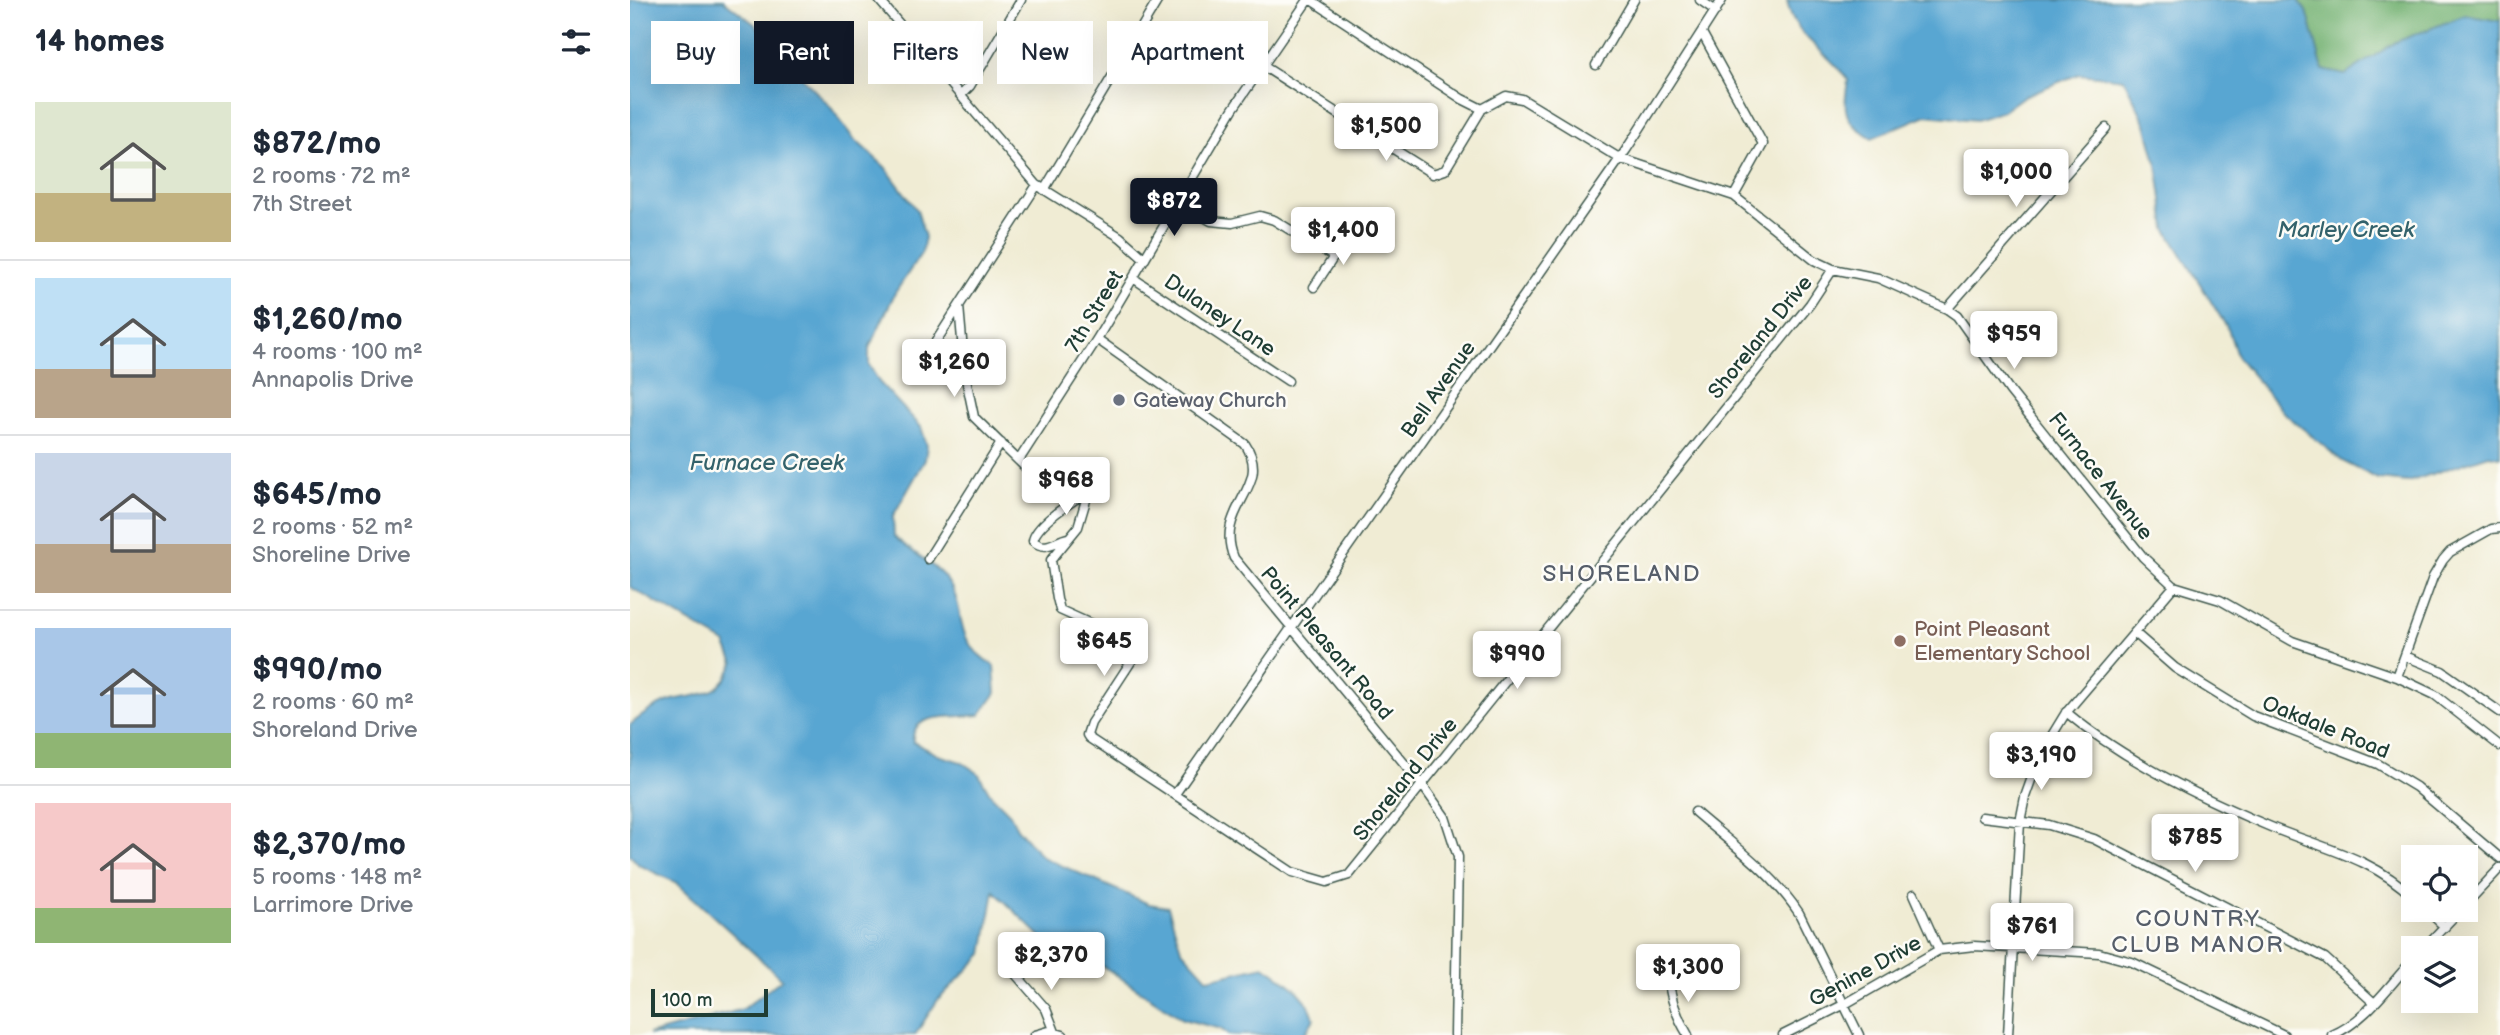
<!DOCTYPE html>
<meta charset="utf-8">
<style>
:root{--surface:#fff;--page:#f6f6f7;--text:#1f2937;--muted:#747a83;--line:#e0e1e3;--accent:#111827}
body{margin:0;font-family:"Balsamiq Sans",sans-serif;background:var(--page);color:var(--text);height:100vh;display:flex;flex-direction:column;font-size:26px;white-space:nowrap}
*{box-sizing:border-box;margin:0}
p{font-size:23px;color:var(--muted)}
.icon{flex:none;width:38px;height:38px;fill:none;stroke:currentColor;stroke-width:2;stroke-linecap:round;stroke-linejoin:round}
.map{position:relative;flex:1;overflow:hidden}
.panel{display:flex;flex-direction:column;background:var(--surface);width:630px}
.panel>*{flex:none}
.guide{position:absolute;left:21px;top:21px;width:665px;height:63px;display:flex;gap:14px}
.fabs{position:absolute;left:1771px;top:845px;display:grid;gap:14px}
.fabs a{display:grid;place-items:center;width:77px;height:77px;border-radius:0px;background:var(--surface);box-shadow:0 7px 28px #0002;font-size:35px}
.scale{position:absolute;left:21px;bottom:18px;width:117px;box-sizing:border-box;padding-left:7px;border:4px solid #1f3d34;border-top:0;font-size:19px;line-height:24px;white-space:nowrap;color:#1f3d34;-webkit-text-stroke:5px #fdfcf7;paint-order:stroke}
.price{position:absolute;translate:-50% -60px;padding:0 16px;border-radius:7px;background:#fff;color:#222;font-size:23px;line-height:46px;filter:drop-shadow(0 2px 4px #0008)}
.price::after{content:'';position:absolute;left:50%;top:42px;width:21px;height:16px;margin-left:-10px;background:inherit;clip-path:polygon(0 0,100% 0,50% 100%)}
.price.active{background:var(--accent);color:#fff}
ul{padding:0;list-style:none}
li{display:flex;align-items:center;gap:21px;height:175px;padding:0 35px}
li+li{border-top:2px solid var(--line)}
li span{display:grid;place-items:center;flex:none;width:196px;height:140px;border-radius:0px;color:#555}
li>.icon{margin-inline-start:auto}
span .icon{width:84px;height:84px;fill:#fffc;stroke-width:1}
li b{font-size:30px}
h2{display:flex;justify-content:space-between;align-items:center;height:84px;padding:0 35px;font-size:30px}
.pill{padding:0 24px;border-radius:0px;background:var(--surface);box-shadow:0 7px 28px #0002;font-size:24px;line-height:63px}
.pill.active{background:var(--accent);color:#fff}
main{display:flex;flex:1;min-height:0}
.map>svg:first-child{display:block}
.forest{fill:#74b273;stroke:#4a7854;stroke-width:2}
.water{fill:#59a6d2;stroke:#3c7283;stroke-width:2}
.lines{fill:none;stroke-linecap:round;stroke-linejoin:round}
.minor-casing{stroke:#3e574c;stroke-width:11}
.minor{stroke:#fff;stroke-width:8}
.worship-dot{fill:#6b7280;stroke:#fdfcf7;stroke-width:2.5}
.education-dot{fill:#8d6e63;stroke:#fdfcf7;stroke-width:2.5}
.labels{text-anchor:middle;stroke-width:5;stroke-linejoin:round;paint-order:stroke}
.street-label{font-size:21px;fill:#1f3d34;stroke:#fdfcf7}
.worship-label{font-size:21px;fill:#5b616d;stroke:#fdfcf7;text-anchor:start}
.education-label{font-size:21px;fill:#785e54;stroke:#fdfcf7;text-anchor:start}
.water-label{font-size:23px;font-style:italic;fill:#33626b;stroke:#fdfcf7}
.neighbourhood-label{font-size:23px;letter-spacing:2px;fill:#565e6a;stroke:#fdfcf7}
</style>
<main>
<section class="panel">
<h2>14 homes<svg class="icon" aria-label="filters" viewBox="0 0 24 24"><path d="M4 7h16M4 17h16"/><circle cx="9" cy="7" r="2"/><circle cx="15" cy="17" r="2"/></svg></h2>
<ul>
<li><span style="background:linear-gradient(#dfe7d0 65%,#c2b280 0)"><svg class="icon" aria-label="home" viewBox="0 0 24 24"><path d="M3 11l9-7 9 7M6 9v11h12V9"/></svg></span><div><b>$872/mo</b><p>2 rooms · 72 m²</p><p>7th Street</p></div></li>
<li><span style="background:linear-gradient(#bfe0f5 65%,#b9a48a 0)"><svg class="icon" aria-label="home" viewBox="0 0 24 24"><path d="M3 11l9-7 9 7M6 9v11h12V9"/></svg></span><div><b>$1,260/mo</b><p>4 rooms · 100 m²</p><p>Annapolis Drive</p></div></li>
<li><span style="background:linear-gradient(#c9d6e8 65%,#b9a48a 0)"><svg class="icon" aria-label="home" viewBox="0 0 24 24"><path d="M3 11l9-7 9 7M6 9v11h12V9"/></svg></span><div><b>$645/mo</b><p>2 rooms · 52 m²</p><p>Shoreline Drive</p></div></li>
<li><span style="background:linear-gradient(#a9c7e8 75%,#8fb573 0)"><svg class="icon" aria-label="home" viewBox="0 0 24 24"><path d="M3 11l9-7 9 7M6 9v11h12V9"/></svg></span><div><b>$990/mo</b><p>2 rooms · 60 m²</p><p>Shoreland Drive</p></div></li>
<li><span style="background:linear-gradient(#f6c9c9 75%,#8fb573 0)"><svg class="icon" aria-label="home" viewBox="0 0 24 24"><path d="M3 11l9-7 9 7M6 9v11h12V9"/></svg></span><div><b>$2,370/mo</b><p>5 rooms · 148 m²</p><p>Larrimore Drive</p></div></li>
</ul>
</section>
<div class="map">
<svg width="1870" height="1035" viewBox="0 0 1870 1035">
<rect width="100%" height="100%" fill="#fdfcf7"/>
<filter id="ink" filterUnits="userSpaceOnUse"><feTurbulence type="fractalNoise" baseFrequency=".0143" numOctaves="2"/><feDisplacementMap in="SourceGraphic" scale="14" xChannelSelector="R" yChannelSelector="G"/><feConvolveMatrix kernelMatrix="1 2 1 2 8 2 1 2 1" color-interpolation-filters="sRGB"/></filter>
<filter id="wash" filterUnits="userSpaceOnUse"><feTurbulence type="fractalNoise" baseFrequency=".00686" numOctaves="4" result="noise"/><feDisplacementMap in="SourceGraphic" scale="28" xChannelSelector="R" yChannelSelector="G"/><feGaussianBlur stdDeviation="1.57" result="paint"/><feColorMatrix in="noise" values="0 0 0 0 0 0 0 0 0 0 0 0 0 0 0 0 0 1.4 0 .05"/><feComposite in="paint" operator="in"/></filter>
<g filter="url(#wash)">
<rect width="100%" height="100%" fill="#f0ecd4"/>
<path class="forest" d="M1669 0H1870V21L1835 16 1766 42 1715 75 1693 70 1678 15Z"/>
<path class="water" d="M0 0H93L127 26 139 44 199 105 223 138 255 167 287 210 295 237 292 252 265 293 239 348V365L249 382 291 427 297 445 295 460 263 516 264 536C279 551 302 562 315 578 341 611 317 637 364 666L366 693 350 715C328 718 280 710 283 742L308 755 331 762 348 773 360 794 380 814 387 828 412 857 519 904 538 907 551 949 578 979 634 966C654 980 679 994 684 1019L674 1035H598L591 1029 553 1019 474 967 415 941 364 891 353 954 307 1001 285 1035H18L113 1009 152 979 47 883 9 865 0 855V725C12 715 27 704 43 700 74 693 90 697 104 663L95 643 0 587Z
M1157 0H1669L1678 15 1693 70 1715 75 1766 42 1835 15 1870 21V457L1859 455 1778 482 1748 479 1712 461 1653 412 1607 356 1598 329 1536 229 1528 169 1516 124 1494 79 1449 74 1394 96 1373 111 1346 120 1296 115 1242 138C1213 120 1213 113 1218 80 1199 51 1163 38 1157 0Z"/>
</g>
<g filter="url(#ink)">
<g class="lines">
<defs>
<path id="minor" d="M249 0 407 185 490 237 515 259
M681 0 832 99 852 109
M1070 0 1086 11
M1072 33 1133 144 1104 196
M966 65 1004 0
M633 66 803 174 815 170 852 109
M331 95 340 86 391 0
M852 109 876 96 892 99 989 158 1104 196 1184 260 1203 269 1248 278 1317 309 1327 316 1380 391 1513 557 1544 586 1590 600 1662 641 1767 677 1805 695 1870 746
M414 190 528 0
M548 202 581 221 602 223 630 216 644 220 703 256
M503 278 658 381
M684 287 720 232
M329 306 335 374 344 417 400 472 413 479H444L455 483 459 490 448 527 421 560 427 599
M1317 309 1476 128
M467 339 615 444C644 487 583 508 604 558L793 786 815 817 828 857 825 1035
M303 346 407 185
M389 460 467 339 603 109 678 0
M438 538C424 541 417 552 403 541 405 524 445 500 459 490
M298 559 371 443
M428 602 430 610 505 644 506 654 461 723 457 735 459 738 662 872 697 882 719 875 1180 304 1203 269
M1505 633 1545 668 1623 716 1748 764 1786 787 1870 858
M1775 656 1812 671 1870 712
M1767 677 1803 577 1813 560 1820 552 1861 529 1870 528
M1436 712C1495 761 1571 798 1641 827 1691 848 1742 857 1783 897
M545 794 996 150 1092 0
M1065 812C1102 844 1142 872 1169 913L1229 1035
M1352 817 1419 825 1464 839 1695 958 1743 1002
M1284 894 1309 950
M1836 904 1870 868
M1797 910 1815 927
M1794 948 1830 910
M382 970 416 1009 425 1032
M1039 979C1040 1000 1047 1017 1058 1035
M405 1035 419 1031 433 1035
M1153 1035 1215 1004 1309 950 1344 946 1469 953 1502 962 1654 1035
M1378 1035 1390 822 1395 797 1410 755 1435 714 1544 586
M1702 1035C1735 1022 1759 985 1783 960"/>
</defs>
<use href="#minor" class="minor-casing"/>
<use href="#minor" class="minor"/>
</g>
</g>
<circle class="worship-dot" cx="489" cy="400" r="7"/>
<circle class="education-dot" cx="1270" cy="641" r="7"/>
<g class="labels">
<g class="street-label">
<text transform="translate(464 311) rotate(-59)" y="7">7th Street</text>
<text transform="translate(590 315) rotate(34)" y="7">Dulaney Lane</text>
<text transform="translate(1130 337) rotate(-51)" y="7">Shoreland Drive</text>
<text transform="translate(808 389) rotate(-55)" y="7">Bell Avenue</text>
<text transform="translate(1471 476) rotate(52)" y="7">Furnace Avenue</text>
<text transform="translate(697 643) rotate(50)" y="7">Point Pleasant Road</text>
<text transform="translate(1696 727) rotate(22)" y="7">Oakdale Road</text>
<text transform="translate(775 779) rotate(-51)" y="7">Shoreland Drive</text>
<text transform="translate(1235 971) rotate(-29)" y="7">Genine Drive</text>
</g>
<g class="worship-label">
<text x="503" y="407">Gateway Church</text>
</g>
<g class="education-label">
<text x="1284" y="636">Point Pleasant<tspan x="1284" dy="24">Elementary School</tspan></text>
</g>
<g class="water-label">
<text x="1716" y="237">Marley Creek</text>
<text x="137" y="470">Furnace Creek</text>
</g>
<g class="neighbourhood-label">
<text x="992" y="581">SHORELAND</text>
<text x="1568" y="926">COUNTRY<tspan x="1568" dy="26">CLUB MANOR</tspan></text>
</g>
</g>
</svg>
<div class="fabs">
<a><svg class="icon" aria-label="locate" viewBox="0 0 24 24"><circle cx="12" cy="12" r="6"/><path d="M12 2v4M12 18v4M2 12h4M18 12h4"/></svg></a>
<a><svg class="icon" aria-label="layers" viewBox="0 0 24 24"><path d="M12 4l9 5-9 5-9-5zM3 14l9 5 9-5"/></svg></a>
</div>
<div class="scale">100 m</div>
<b class="price" style="left:756px;top:163px">$1,500</b>
<b class="price" style="left:1386px;top:209px">$1,000</b>
<b class="price active" style="left:544px;top:238px">$872</b>
<b class="price" style="left:713px;top:267px">$1,400</b>
<b class="price" style="left:1384px;top:371px">$959</b>
<b class="price" style="left:324px;top:399px">$1,260</b>
<b class="price" style="left:436px;top:517px">$968</b>
<b class="price" style="left:474px;top:678px">$645</b>
<b class="price" style="left:887px;top:691px">$990</b>
<b class="price" style="left:1411px;top:792px">$3,190</b>
<b class="price" style="left:1565px;top:874px">$785</b>
<b class="price" style="left:1402px;top:963px">$761</b>
<b class="price" style="left:421px;top:992px">$2,370</b>
<b class="price" style="left:1058px;top:1004px">$1,300</b>
<div class="guide">
<a class="pill">Buy</a>
<a class="pill active">Rent</a>
<a class="pill">Filters</a>
<a class="pill">New</a>
<a class="pill">Apartment</a>
</div>
</div>
</main>
